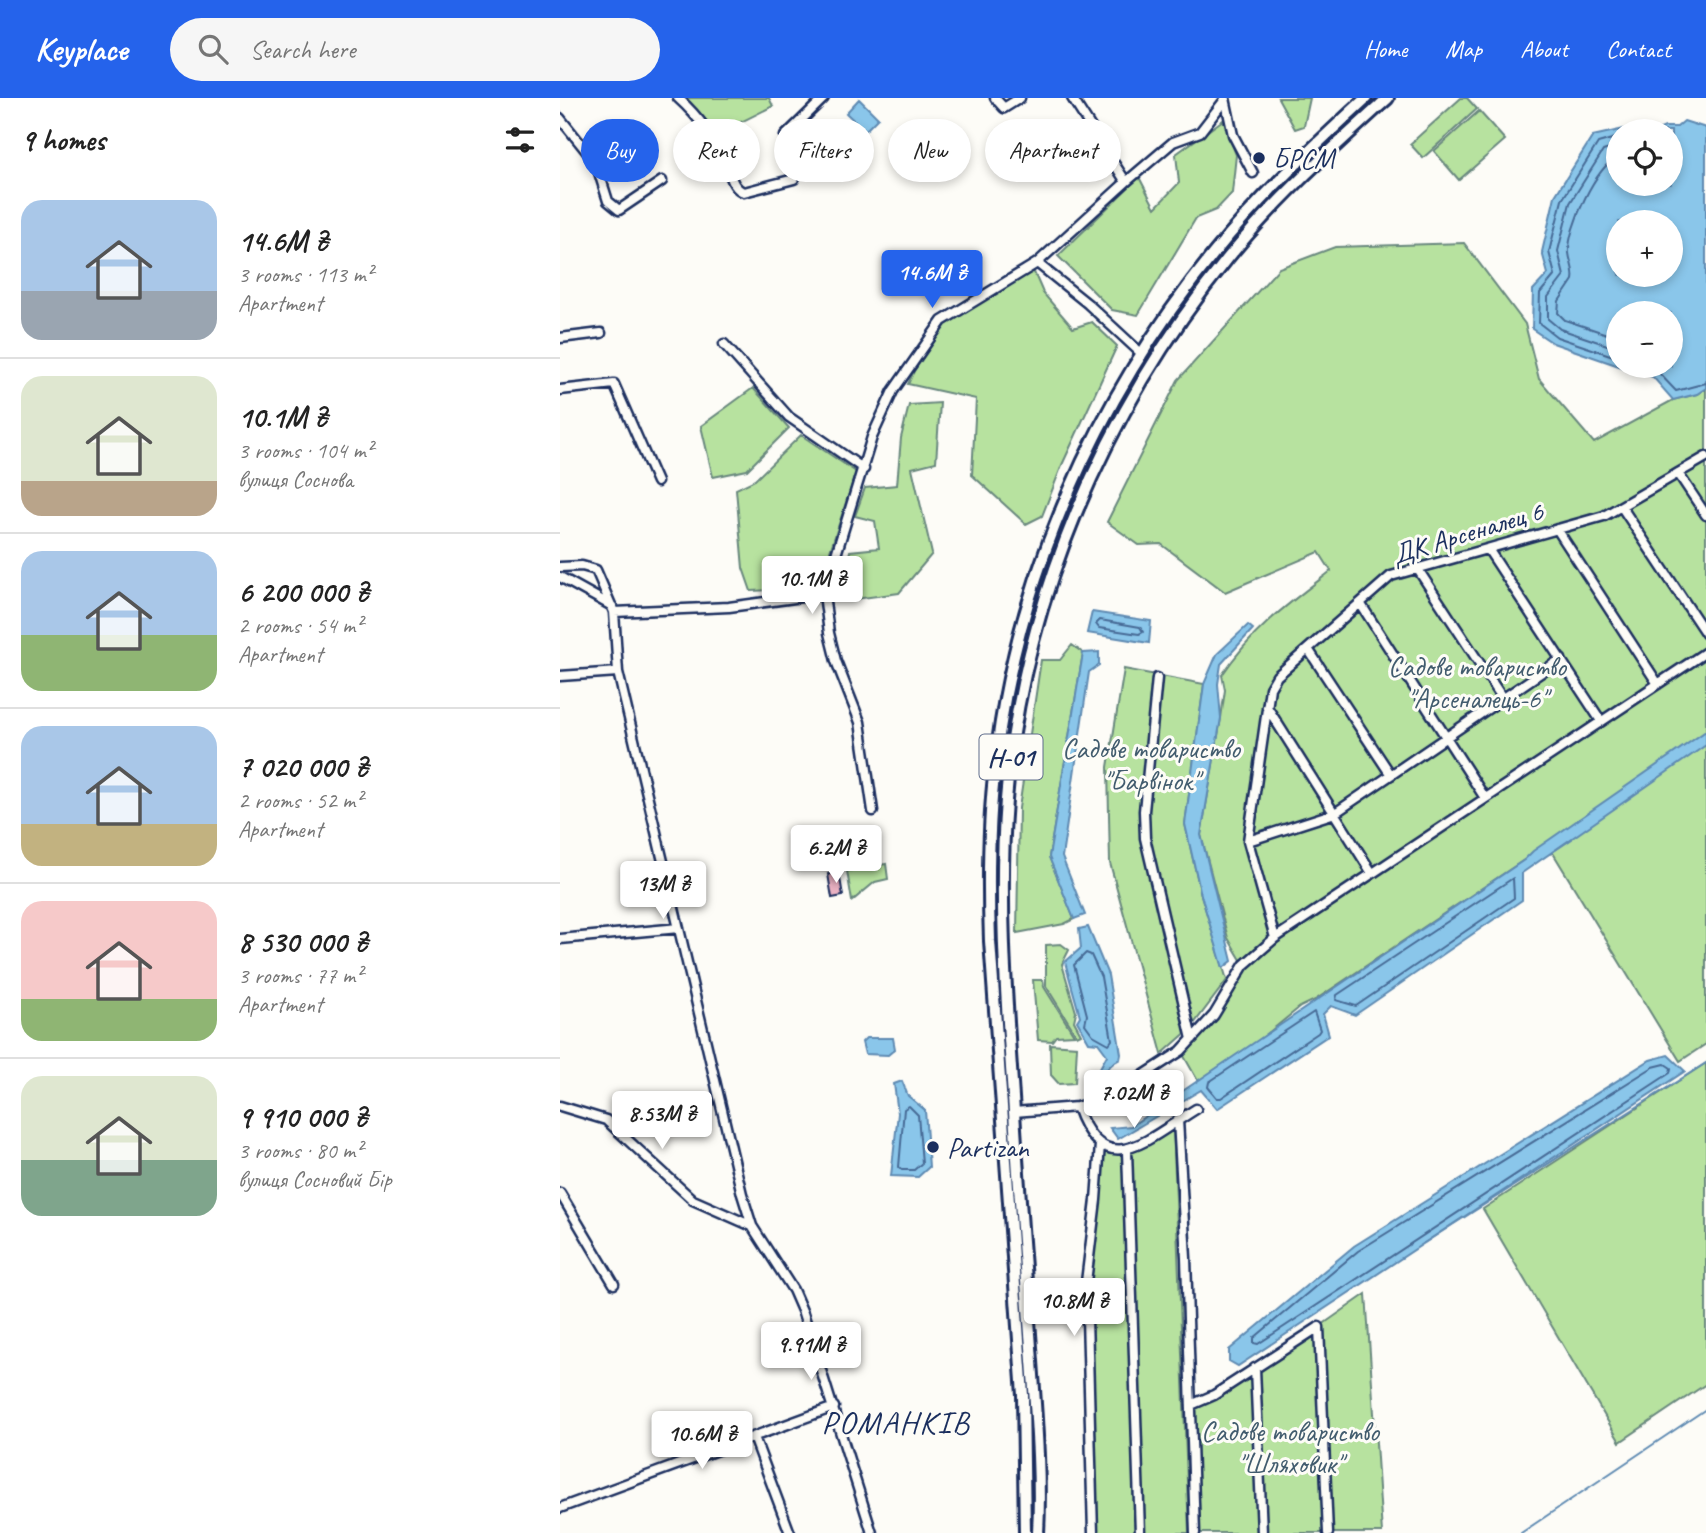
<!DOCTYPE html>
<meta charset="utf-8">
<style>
:root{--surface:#fff;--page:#f6f6f6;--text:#222;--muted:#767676;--line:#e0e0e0;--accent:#2563eb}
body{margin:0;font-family:Caveat,sans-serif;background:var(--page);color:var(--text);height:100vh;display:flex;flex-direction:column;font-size:26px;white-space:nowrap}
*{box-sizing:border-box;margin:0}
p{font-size:23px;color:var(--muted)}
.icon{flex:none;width:38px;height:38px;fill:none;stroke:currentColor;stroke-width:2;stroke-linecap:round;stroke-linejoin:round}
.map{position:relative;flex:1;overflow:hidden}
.sheet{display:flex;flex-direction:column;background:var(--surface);width:560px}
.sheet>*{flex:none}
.banner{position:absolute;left:21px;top:21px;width:665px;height:63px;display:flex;gap:14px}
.tools{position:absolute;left:1046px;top:21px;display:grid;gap:14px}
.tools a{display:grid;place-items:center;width:77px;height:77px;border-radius:50%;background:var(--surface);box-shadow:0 4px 10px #0003;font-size:35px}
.price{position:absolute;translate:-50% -60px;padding:0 16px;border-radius:7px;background:#fff;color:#222;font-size:23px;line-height:46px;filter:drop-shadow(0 2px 4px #0008)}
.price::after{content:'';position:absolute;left:50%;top:42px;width:21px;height:16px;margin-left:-10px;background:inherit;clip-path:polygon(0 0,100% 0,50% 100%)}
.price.on{background:var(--accent);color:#fff}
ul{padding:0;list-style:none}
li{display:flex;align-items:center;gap:21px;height:175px;padding:0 21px}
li+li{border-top:2px solid var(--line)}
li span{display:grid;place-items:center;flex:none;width:196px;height:140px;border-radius:21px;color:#555}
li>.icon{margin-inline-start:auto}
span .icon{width:84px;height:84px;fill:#fffc;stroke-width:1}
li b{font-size:30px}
h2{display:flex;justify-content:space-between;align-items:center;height:84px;padding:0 21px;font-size:30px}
.chip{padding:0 24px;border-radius:32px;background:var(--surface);box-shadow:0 4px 10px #0003;font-size:24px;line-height:63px}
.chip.on{background:var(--accent);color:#fff}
header{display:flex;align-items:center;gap:42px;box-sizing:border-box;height:98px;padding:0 35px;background:var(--accent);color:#fff}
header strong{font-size:33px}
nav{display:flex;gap:38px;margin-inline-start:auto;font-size:24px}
.search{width:490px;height:63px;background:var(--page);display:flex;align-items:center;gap:18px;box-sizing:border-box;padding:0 24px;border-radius:38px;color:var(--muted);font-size:26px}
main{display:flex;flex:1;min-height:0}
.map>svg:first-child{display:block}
.green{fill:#b7e29f;stroke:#69887e;stroke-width:2}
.water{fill:#8ac6ea;stroke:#5e8ab2;stroke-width:2;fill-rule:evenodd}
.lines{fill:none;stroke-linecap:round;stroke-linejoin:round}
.shore{stroke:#476b96;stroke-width:2}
.stream{stroke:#5e8ab2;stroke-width:2}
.building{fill:#ebb2c3;stroke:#1b2f5e;stroke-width:2}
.minor-casing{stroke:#1b2f5e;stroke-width:13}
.major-casing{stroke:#1b2f5e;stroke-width:16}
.minor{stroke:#fdfcf7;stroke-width:8}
.major{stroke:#fdfcf7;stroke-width:10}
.poi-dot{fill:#1b2f5e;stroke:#fdfcf7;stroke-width:2.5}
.labels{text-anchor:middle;stroke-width:6;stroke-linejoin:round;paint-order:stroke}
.shield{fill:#fdfcf7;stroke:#5f6c8c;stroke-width:2}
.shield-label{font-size:26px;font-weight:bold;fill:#1b2f5e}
.poi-label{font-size:28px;fill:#1b2f5e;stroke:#fdfcf7;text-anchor:start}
.street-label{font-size:28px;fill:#1b2f5e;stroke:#fdfcf7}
.park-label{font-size:28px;fill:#425c6e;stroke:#fdfcf7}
.quarter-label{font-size:32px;letter-spacing:2px;fill:#1b2f5e;stroke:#fdfcf7}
</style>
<header>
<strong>Keyplace</strong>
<div class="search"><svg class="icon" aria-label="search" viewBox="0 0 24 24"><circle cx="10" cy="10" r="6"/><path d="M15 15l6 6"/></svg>Search here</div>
<nav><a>Home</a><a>Map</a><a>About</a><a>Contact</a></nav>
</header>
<main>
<section class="sheet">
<h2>9 homes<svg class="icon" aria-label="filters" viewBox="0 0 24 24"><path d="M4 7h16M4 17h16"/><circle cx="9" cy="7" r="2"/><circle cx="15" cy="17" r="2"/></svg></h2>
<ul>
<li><span style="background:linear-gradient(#a9c7e8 65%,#9aa5b1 0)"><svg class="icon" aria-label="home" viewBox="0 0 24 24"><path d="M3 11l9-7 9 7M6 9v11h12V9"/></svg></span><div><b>14.6M ₴</b><p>3 rooms · 113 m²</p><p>Apartment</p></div></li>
<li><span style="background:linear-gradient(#dfe7d0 75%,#b9a48a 0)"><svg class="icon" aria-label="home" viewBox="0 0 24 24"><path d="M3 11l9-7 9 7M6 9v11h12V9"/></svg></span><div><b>10.1M ₴</b><p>3 rooms · 104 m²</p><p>вулиця Соснова</p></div></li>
<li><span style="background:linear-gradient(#a9c7e8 60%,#8fb573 0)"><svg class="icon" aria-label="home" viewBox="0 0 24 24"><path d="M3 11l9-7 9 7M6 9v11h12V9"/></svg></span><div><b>6 200 000 ₴</b><p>2 rooms · 54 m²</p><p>Apartment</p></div></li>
<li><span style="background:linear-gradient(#a9c7e8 70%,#c2b280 0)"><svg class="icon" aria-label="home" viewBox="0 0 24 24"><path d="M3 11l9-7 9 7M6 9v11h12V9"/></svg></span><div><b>7 020 000 ₴</b><p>2 rooms · 52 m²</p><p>Apartment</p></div></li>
<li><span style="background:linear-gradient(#f6c9c9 70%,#8fb573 0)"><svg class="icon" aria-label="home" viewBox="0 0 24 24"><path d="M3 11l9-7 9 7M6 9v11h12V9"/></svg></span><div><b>8 530 000 ₴</b><p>3 rooms · 77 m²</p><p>Apartment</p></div></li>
<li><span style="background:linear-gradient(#dfe7d0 60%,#7fa58c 0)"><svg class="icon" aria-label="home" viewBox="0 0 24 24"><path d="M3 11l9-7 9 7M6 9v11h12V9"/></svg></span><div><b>9 910 000 ₴</b><p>3 rooms · 80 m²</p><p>вулиця Сосновий Бір</p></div></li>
</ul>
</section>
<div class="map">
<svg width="1146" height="1435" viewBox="0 0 1146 1435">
<rect width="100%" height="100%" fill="#fdfcf7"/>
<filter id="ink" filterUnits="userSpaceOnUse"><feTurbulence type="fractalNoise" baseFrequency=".0143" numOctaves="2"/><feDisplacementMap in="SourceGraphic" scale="14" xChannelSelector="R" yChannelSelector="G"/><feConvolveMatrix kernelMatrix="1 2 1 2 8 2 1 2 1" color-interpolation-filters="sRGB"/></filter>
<g filter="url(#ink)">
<path class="green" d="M123 0H209L213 8 155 37Z
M718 0H750L744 28 735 31Z
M901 0H907L917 11 863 60 850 46Z
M919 13 945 42 899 82 874 53Z
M663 22 676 57 672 95 656 112 636 120 578 217 552 212 498 158 579 79 595 110 619 85 616 56Z
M904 145 965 226 979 281 1034 345 1113 302 1137 296 1146 290V946L1120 963 993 755 964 762 755 902 740 909 697 944 638 983 621 953 654 917 684 867 668 840 641 737 661 620 665 592 662 577C693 531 728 506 771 473L759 454 665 494 601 446 579 447 547 424 618 282 719 170 775 149Z
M473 172 483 195 513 230 532 224 557 248 502 367 482 418 466 426 412 377 416 301 348 286 354 273 386 226Z
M193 290 229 330 187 372 153 379 141 328Z
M380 305 376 364 352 370 372 456 339 495 288 502 282 491 290 453 319 450 315 423 295 418 305 390 337 387 341 340 349 307Z
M241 337 296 374 258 490 191 493 183 470 176 391 195 382Z
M512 547 523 555 489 759 514 821 504 826 457 835 459 710 481 562H500Z
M564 571 644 586 625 726 641 797 667 882 630 931 602 956 550 765 548 669Z
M326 766 328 781 315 784 292 803 287 773Z
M501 846 509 852 502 866 516 914 514 923 521 936 517 938 486 888V847Z
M473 882H483L484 889 514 937 496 938 492 943 478 942Z
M490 946 517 948 515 985 499 986 491 977Z
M1146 965V1286L1060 1344 923 1111Z
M613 1025 629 1435H533L526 1184 539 1052 568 1053Z
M806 1196 822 1435H635L631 1307 759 1229Z"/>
<path class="water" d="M299 1 318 20 305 33 286 15Z
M1124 23 1146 30V290L1137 296 1113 302 1093 279 1059 268H1111V215H1059V268L993 245 972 231 973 192 988 176 982 154 995 98 1033 38 1064 31 1096 33 1105 29H1117ZM1059 33H1111V86H1059ZM1059 124H1111V177H1059Z
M532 514 591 523 589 545 527 535Z
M688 527 693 531 661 566 658 586 661 620 641 737 672 863 663 870 641 797 625 726 644 586 657 556Z
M539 554V567L529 574 502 759 525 817 514 821 489 759 523 555Z
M1146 633V647L962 775V802L795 917 771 908 763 916 769 937 657 1011 641 992 558 1041 550 1030 571 1028 964 762 973 753Z
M528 829 548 877 561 956 560 961C547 967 535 985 535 1000L528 1002V992L547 957 538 945 529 944 517 923 520 918 505 864 521 850 519 831Z
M306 940H333L335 951 328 957 305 956 302 944Z
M1108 957 1125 973 678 1268 669 1263V1252L794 1148 1090 962Z
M342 983 348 998 365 1012 369 1069 358 1079 331 1078 338 1015 334 986Z"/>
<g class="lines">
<path class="shore" d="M1059 39 1038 45 1002 102 989 154 995 177 980 195 979 225 997 239 1059 260
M1059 48 1043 53 1010 105 998 153 1004 178 988 199V221L1000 231 1059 251
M1059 59C1037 64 1007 132 1009 155 1010 165 1015 172 1013 182L999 203 998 215 1005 222 1059 240
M1081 268 1097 273 1116 293 1146 285
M540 522 580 529 583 534 579 536 539 530 536 526Z
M953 780 954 800 796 908 776 902 777 897Z
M526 855 531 857 541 879 552 942 549 946 533 937 525 926 527 917 514 867Z
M754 914 760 932 758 935 661 1000H657L648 989 649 984Z
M1105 966 1111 970 1110 975 698 1246 694 1245V1240L798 1153 1093 969Z
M349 1008 358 1017 362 1065 354 1072H342L339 1069 344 1011Z"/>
<path class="stream" d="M991 755 1012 741
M864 1145 1146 965
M961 1435 1146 1311"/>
</g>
<path class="building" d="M279 774 283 798 272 800 268 776Z"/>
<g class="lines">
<defs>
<path id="minor" d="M118 0C138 18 157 43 167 68 171 78 173 91 184 94L234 81 238 72 225 38 264 0
M435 0 444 10 460 0
M665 0 673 37 693 75
M0 20 36 65 48 103 59 112 102 83
M566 84 613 44 640 34 664 3
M477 165 528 206 582 256
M0 240 41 235
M164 246 229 319 304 371
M0 292 54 286 97 384
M1118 375 1146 417
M1061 408 1146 536
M997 431 1098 586
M928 451 1041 623
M0 469 22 468 36 472 54 514 58 574 182 1096 192 1128 233 1192 243 1215 312 1435
M857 470 943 601
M0 479 52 508
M264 496 312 339 333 293 382 223 477 165 566 84 512 0
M800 505 925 700
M54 514 169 509 264 496 269 535 276 563 300 624 313 713
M748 551 831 677
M0 578 58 574
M597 580 584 713 585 740 632 941
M707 609 812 775
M688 743 775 715 1001 561
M715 840 688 743 710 590 717 578 831 478 1044 418 1146 359
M0 841 119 830
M0 1008 46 1022 133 1102 192 1128
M517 1009C544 1087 590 1039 636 1011
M454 1014 517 1009 553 997 621 953 654 917 684 867 715 840 1146 554
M618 1022 626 1160 635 1435
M567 1053 580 1435
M0 1095 54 1186
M759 1229 768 1435
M695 1270 702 1435
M631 1307 654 1297 759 1229
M194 1339 230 1435
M0 1410 274 1309
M533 1435 526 1184 536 1102 540 1046"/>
<path id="major" d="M465 1435 463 1297 430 843C428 785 428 727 435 669 455 482 536 300 654 155 700 98 753 49 806 0
M478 1435C481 1378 476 1320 472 1263 466 1180 459 1097 454 1014 447 910 438 805 446 702 462 504 544 313 668 160 716 101 772 51 828 0"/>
</defs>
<use href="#minor" class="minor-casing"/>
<use href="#major" class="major-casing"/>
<use href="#minor" class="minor"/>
<use href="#major" class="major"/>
</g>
</g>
<g class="poi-dot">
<circle cx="699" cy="60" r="7"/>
<circle cx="373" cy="1049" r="7"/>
</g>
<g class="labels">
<rect class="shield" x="419.5" y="636.5" width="63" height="45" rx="5"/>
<g class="shield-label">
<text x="451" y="668">Н-01</text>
</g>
<g class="poi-label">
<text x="713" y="70">БРСМ</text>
<text x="387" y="1059">Partizan</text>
</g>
<g class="street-label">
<text transform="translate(907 434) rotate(-17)" y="10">ДК Арсеналец 6</text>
</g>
<g class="park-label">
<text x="917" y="578">Садове товариство<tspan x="917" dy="32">"Арсеналець-6"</tspan></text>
<text x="591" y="660">Садове товариство<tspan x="591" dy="32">"Барвінок"</tspan></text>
<text x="730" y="1343">Садове товариство<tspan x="730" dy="32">"Шляховик"</tspan></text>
</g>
<g class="quarter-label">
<text x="336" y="1335">РОМАНКІВ</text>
</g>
</g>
</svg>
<div class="tools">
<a><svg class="icon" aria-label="locate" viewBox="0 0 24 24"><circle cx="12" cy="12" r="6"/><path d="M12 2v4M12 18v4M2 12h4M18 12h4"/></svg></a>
<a>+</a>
<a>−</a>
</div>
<b class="price on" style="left:372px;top:212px">14.6M ₴</b>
<b class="price" style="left:252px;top:518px">10.1M ₴</b>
<b class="price" style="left:276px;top:787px">6.2M ₴</b>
<b class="price" style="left:103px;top:823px">13M ₴</b>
<b class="price" style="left:574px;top:1032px">7.02M ₴</b>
<b class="price" style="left:102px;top:1053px">8.53M ₴</b>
<b class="price" style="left:514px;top:1240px">10.8M ₴</b>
<b class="price" style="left:251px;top:1284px">9.91M ₴</b>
<b class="price" style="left:142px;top:1373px">10.6M ₴</b>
<div class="banner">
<a class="chip on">Buy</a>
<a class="chip">Rent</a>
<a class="chip">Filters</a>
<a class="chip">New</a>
<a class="chip">Apartment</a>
</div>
</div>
</main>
